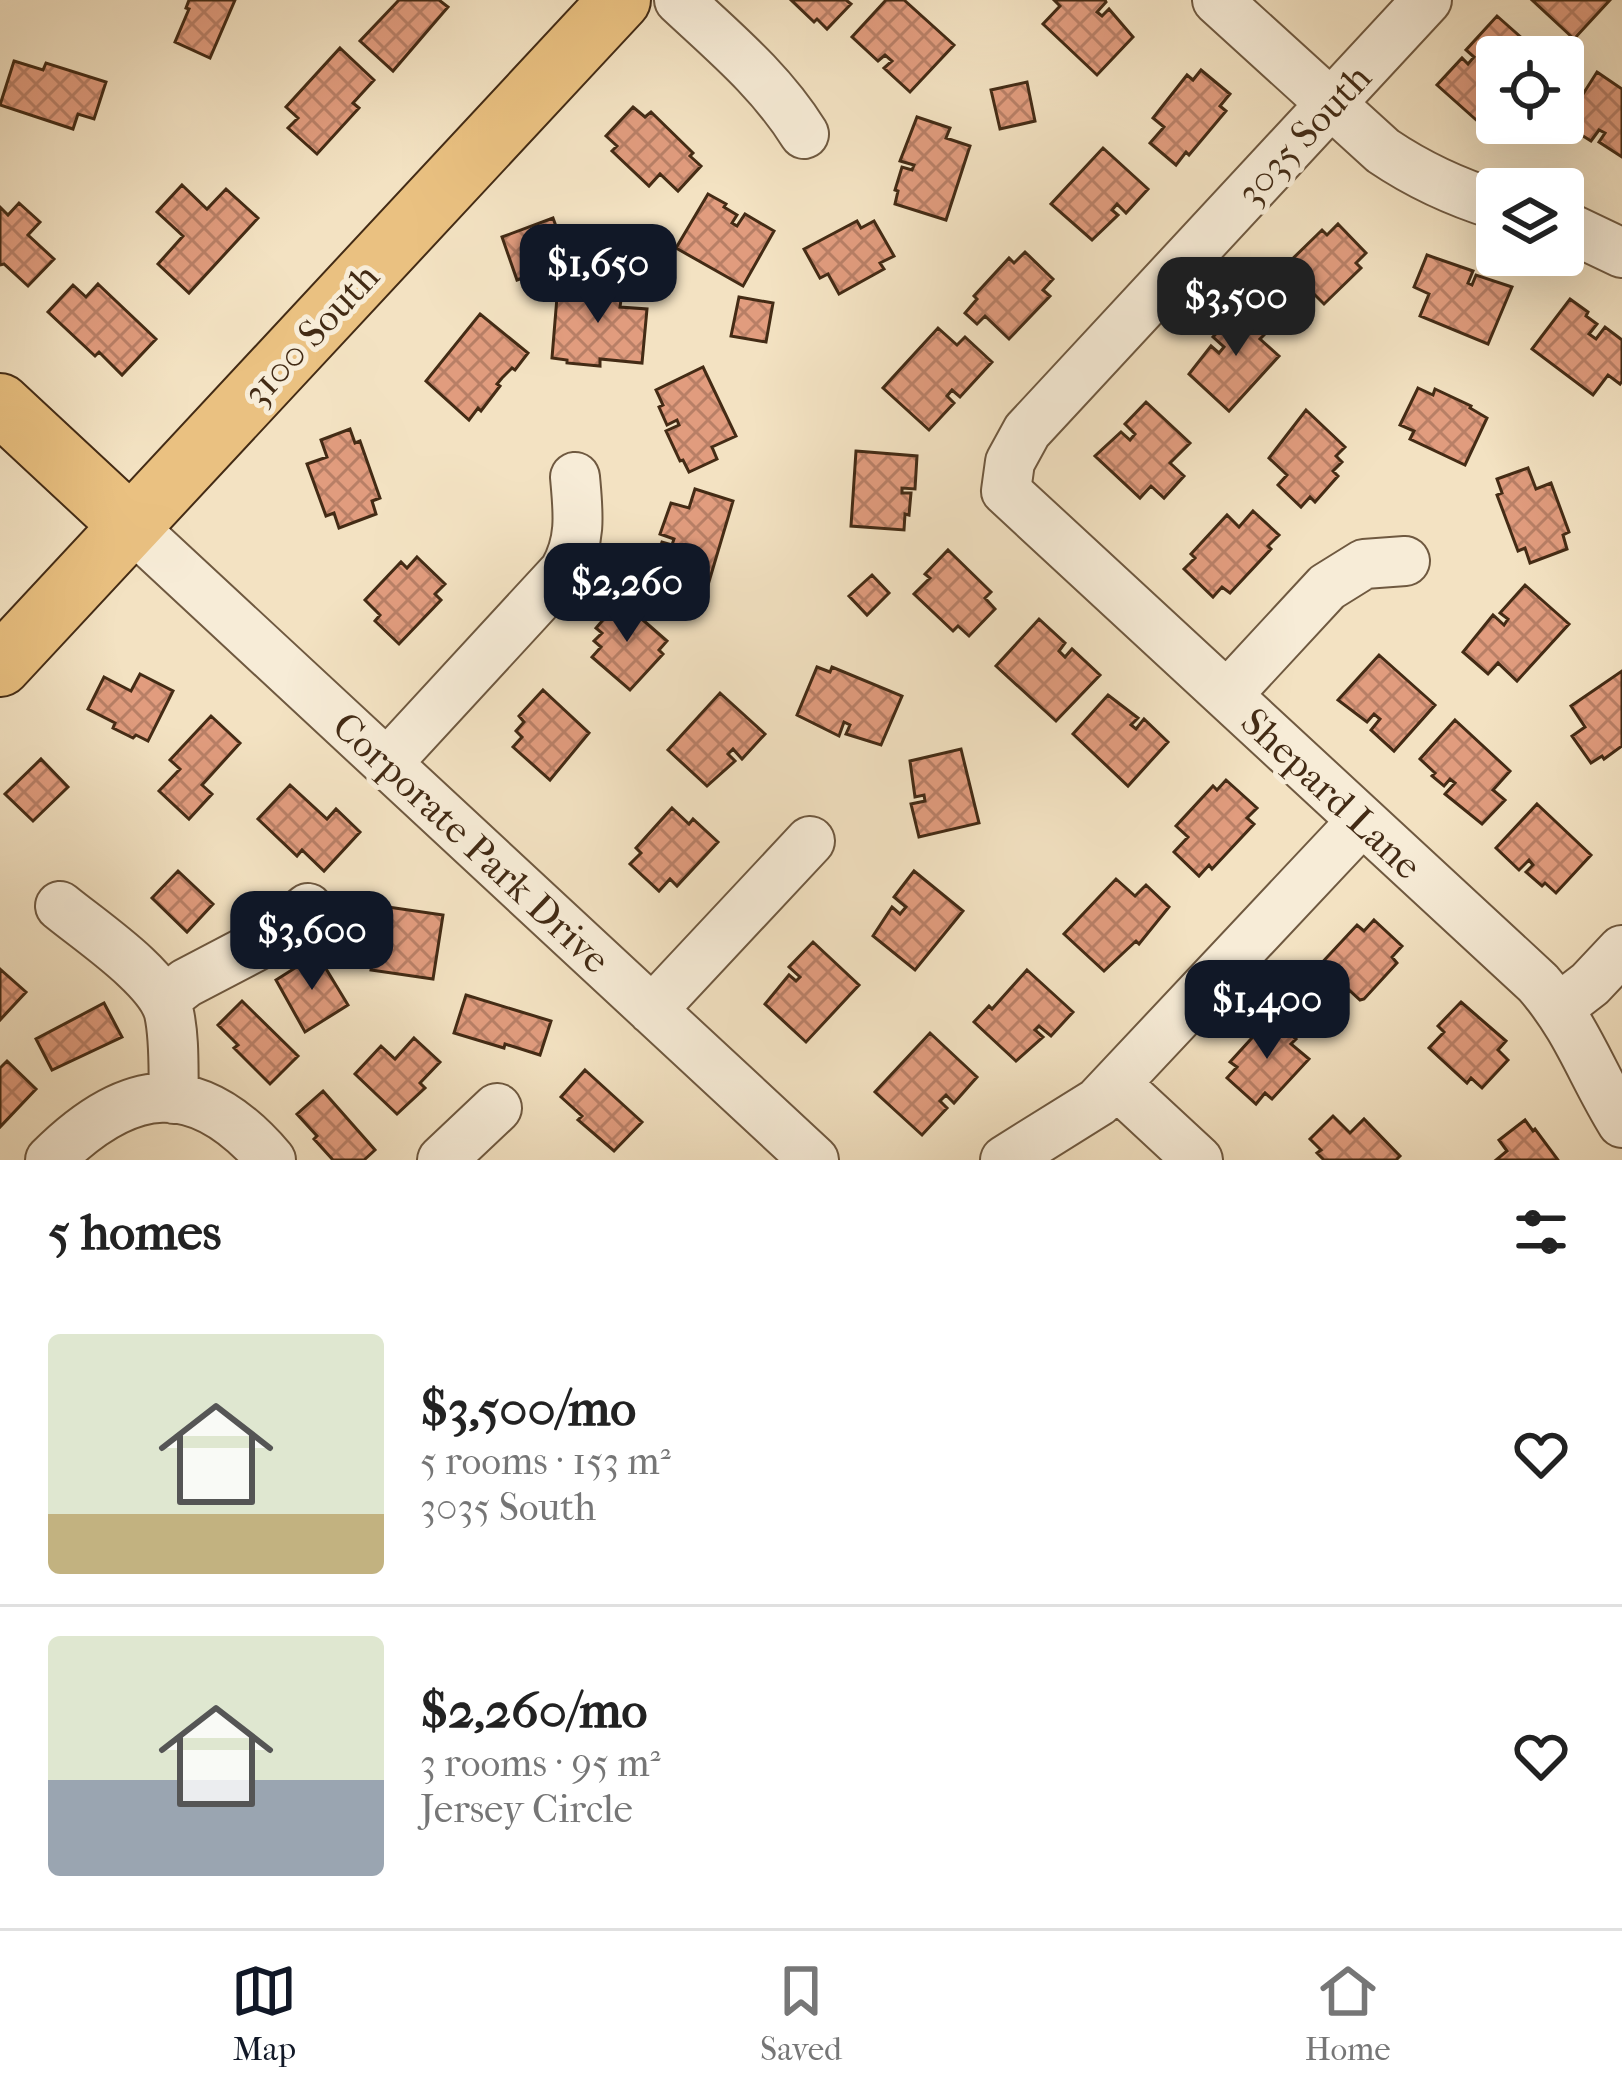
<!DOCTYPE html>
<meta charset="utf-8">
<style>
:root{--surface:#fff;--page:#f2f2f2;--text:#222;--muted:#767676;--line:#e0e0e0;--accent:#111827}
body{margin:0;font-family:"IM FELL French Canon",serif;background:var(--page);color:var(--text);height:100vh;display:flex;flex-direction:column;font-size:45px;white-space:nowrap}
*{box-sizing:border-box;margin:0}
p{font-size:39px;color:var(--muted)}
.icon{flex:none;width:66px;height:66px;fill:none;stroke:currentColor;stroke-width:2;stroke-linecap:round;stroke-linejoin:round}
.map{position:relative;height:1160px;overflow:hidden}
.details{display:flex;flex-direction:column;background:var(--surface);flex:1}
.details>*{flex:none}
.controls{position:absolute;left:1476px;top:36px;display:grid;gap:24px}
.controls a{display:grid;place-items:center;width:108px;height:108px;border-radius:12px;background:var(--surface);box-shadow:0 12px 48px #0002;font-size:60px}
.price{position:absolute;translate:-50% -102px;padding:0 27px;border-radius:24px;background:var(--accent);color:#fff;font-size:39px;line-height:78px;filter:drop-shadow(0 3px 6px #0008)}
.price::after{content:'';position:absolute;left:50%;top:72px;width:36px;height:27px;margin-left:-18px;background:inherit;clip-path:polygon(0 0,100% 0,50% 100%)}
.price.current{background:#222;color:#fff}
ul{padding:0;list-style:none}
li{display:flex;align-items:center;gap:36px;height:300px;padding:0 48px}
li+li{border-top:3px solid var(--line)}
li span{display:grid;place-items:center;flex:none;width:336px;height:240px;border-radius:12px;color:#555}
li>.icon{margin-inline-start:auto}
span .icon{width:144px;height:144px;fill:#fffc;stroke-width:1}
li b{font-size:51px}
h2{display:flex;justify-content:space-between;align-items:center;height:144px;padding:0 48px;font-size:51px}
.menu{display:flex;justify-content:space-around;align-items:center;height:168px;border-top:3px solid var(--line);background:var(--surface);font-size:33px;color:var(--muted)}
.menu a{display:grid;justify-items:center;gap:6px}
.menu .current{color:var(--accent)}
.map>svg:first-child{display:block}
.building{fill:url(#building-cross-hatch);stroke:#432b15;stroke-width:3}
.lines{fill:none;stroke-linecap:round;stroke-linejoin:round}
.minor-casing{stroke:#6f5940;stroke-width:52}
.major-casing{stroke:#432b15;stroke-width:64}
.minor{stroke:#f7ecd7;stroke-width:48}
.major{stroke:#eac181;stroke-width:60}
.labels{text-anchor:middle;stroke-width:10;stroke-linejoin:round;paint-order:stroke}
.street-label{font-size:39px;fill:#432b15;stroke:#f7ecd7}
</style>
<div class="map">
<svg width="1622" height="1160" viewBox="0 0 1622 1160">
<defs>
<pattern id="building-cross-hatch" width="8" height="8" patternUnits="userSpaceOnUse" patternTransform="scale(3)"><rect width="8" height="8" fill="#e19c7e"/><path d="M0 0l8 8M0 8l8-8" fill="none" stroke="#b87f66"/></pattern>
</defs>
<rect width="100%" height="100%" fill="#f3e2c2"/>
<filter id="stains"><feTurbulence type="fractalNoise" baseFrequency=".00167" numOctaves="4"/><feColorMatrix values="0 0 0 0 .2 0 0 0 0 .09 0 0 0 0 .02 0 0 0 .5 -.17"/></filter>
<radialGradient id="worn" r=".72"><stop offset=".6" stop-color="#630" stop-opacity="0"/><stop offset="1" stop-color="#630" stop-opacity=".3"/></radialGradient>
<path class="building" d="M189 0H235L210 58 175 42 189 9 186 8Z
M399 0H439L448 7 393 71 360 41Z
M791 0H846L851 4 827 29 817 19 814 22Z
M886 0H904L954 45 910 92 884 68 892 61 885 55 878 61 852 37Z
M1054 0H1105L1106 2 1097 12 1102 16 1109 9 1133 37 1097 75 1043 24 1060 6Z
M1532 0H1610L1574 39Z
M1497 16 1524 40 1516 50 1525 57H1497V111L1483 126 1437 85 1462 58 1468 64 1474 57 1466 50Z
M340 48 374 80 353 103 359 108 317 154 288 128 298 118 286 107Z
M14 61 43 70 46 63 106 82 94 119 78 114 73 129 0 105Z
M1201 70 1230 94 1220 106 1226 111 1189 155 1186 152 1176 165 1150 143 1164 127 1153 118 1187 75 1193 80Z
M1597 72 1622 89V157L1599 142 1605 133 1599 130 1591 141 1564 124Z
M1027 82 1035 121 1000 129 991 90Z
M633 107 645 117 651 112 693 153 690 156 701 166 678 191 660 174 649 186 612 151 617 146 606 136Z
M917 117 950 128 946 138 970 146 946 220 895 204 898 191 895 190 902 167 912 170 914 165 900 161Z
M1103 148 1148 189 1126 213 1117 204 1112 210 1118 215 1092 240 1051 204Z
M182 185 207 209 226 189 258 218 189 293 158 264 183 236 157 212Z
M708 194 726 204 724 207 737 215 732 223 737 226 745 214 774 231 743 286 676 248Z
M19 203 40 222 28 235 54 259 28 286 4 264 0 265V207L8 215Z
M553 218 569 262 517 280 502 237Z
M857 221 861 228 874 221 894 256 880 263 884 269 839 294 828 274 820 278 804 249Z
M1338 224 1366 253 1356 263 1361 268 1324 304 1309 289 1302 295 1279 272 1322 230 1327 235Z
M1025 252 1053 279 1043 290 1050 296 1009 339 985 316 977 324 965 313 977 299 974 296 1009 258 1014 263Z
M1427 255 1473 271 1468 283 1472 285 1476 275 1512 287 1488 344 1420 316 1429 294 1414 287Z
M574 281 623 285 620 307 647 309 642 363 600 359V366L567 363V360L552 358 557 297 572 298Z
M98 284 156 339 122 375 99 352 95 356 48 312 73 285 86 297Z
M739 297 773 303 766 342 731 336Z
M1570 299 1588 312 1586 316 1597 324 1589 334 1596 339 1605 327 1622 340V381L1620 384 1608 375 1593 395 1532 349Z
M1247 306 1271 328 1260 339 1279 356 1229 411 1189 374 1211 346 1219 353 1224 347 1213 337 1234 314 1238 317Z
M480 314 528 353 515 370 512 368 502 378 497 384 500 386 481 411 478 408 469 420 426 381Z
M938 328 957 345 965 337 992 362 960 397 952 390 947 396 954 403 929 430 883 388Z
M703 367 736 436 712 447 717 459 689 472 683 460 680 461 666 431 679 425 677 420 667 425 659 407 663 405 656 390Z
M1418 388 1433 395 1435 389 1471 406 1470 408 1487 418 1465 465 1410 439 1414 431 1400 425Z
M1146 402 1190 443 1170 463 1184 476 1164 498 1151 486 1140 498 1095 456 1121 432 1130 440 1135 434 1125 424Z
M1306 410 1345 447 1336 456 1342 462 1333 471 1338 476 1315 502 1310 497 1301 507 1278 485 1287 475 1269 458Z
M350 429 355 443 360 441 380 498 372 501 376 514 339 528 334 513 326 516 307 464 327 457 321 440Z
M856 451 917 456 915 489 902 488V493H911L909 515 905 514 904 530 851 526Z
M1528 468 1536 489 1551 483 1569 532 1563 535 1567 549 1530 563 1525 548 1518 551 1497 495 1502 493 1497 479Z
M695 489 733 501 705 595 654 578 659 563 655 562 662 542 672 545 674 539 660 534 671 503 689 508Z
M1253 511 1279 535 1268 546 1271 549 1230 593 1222 587 1213 597 1184 569 1195 558 1191 554 1227 515 1239 527Z
M948 550 991 592 985 598 995 609 969 636 958 626 953 631 914 594 930 578 925 574Z
M417 557 445 584 435 594 441 600 399 644 375 621 380 615 365 600 401 562 407 568Z
M872 575 889 593 867 615 849 596Z
M1525 585 1569 624 1517 681 1498 663 1488 674 1463 652 1493 615 1504 625 1508 619 1500 613Z
M620 600 667 641 659 650 663 654 630 690 592 657 601 647 594 641 602 633 596 628Z
M1039 619 1065 643 1059 651 1065 657 1072 649 1100 675 1056 721 996 666Z
M1379 655 1435 705 1394 751 1371 730 1380 719 1374 714 1367 722 1338 700Z
M817 667 830 672 832 667 902 696 881 745 846 734 850 725 844 722 839 736 797 715Z
M1622 671V746L1604 759 1602 756 1591 763 1572 736 1585 727 1571 706Z
M140 674 173 691 148 741 136 735 133 738 113 728 115 723 88 709 104 677 131 691Z
M543 690 589 733 550 780 513 747 522 737 516 731 524 722 519 716Z
M720 693 765 734 742 759 733 749 728 754 735 761 707 786 668 750Z
M1108 695 1138 718 1131 725 1136 729 1144 719 1168 742 1128 786 1073 734Z
M211 716 240 743 202 785 212 794 189 819 159 791 180 769 170 760Z
M1455 720 1510 771 1493 790 1505 800 1482 824 1445 794 1455 783 1450 779 1444 786 1432 776 1435 773 1420 759Z
M961 749 979 823 919 837 911 804 925 801 924 795 915 797 910 761Z
M41 759 68 787 33 821 5 794Z
M1226 780 1257 808 1247 818 1254 824 1212 869 1209 865 1199 876 1174 852 1188 837 1176 826 1213 786 1217 790Z
M290 785 327 819 336 809 360 832 324 871 302 850 297 856 258 819Z
M1537 804 1591 855 1556 893 1545 883 1542 886 1526 872 1533 865 1529 860 1519 870 1496 848Z
M672 808 689 824 693 819 718 842 677 886 670 879 659 891 630 864 641 853 636 848Z
M178 871 213 904 187 932 152 898Z
M914 871 963 911 915 970 873 936 892 907 900 914 906 907 894 897Z
M1116 879 1135 896 1146 885 1169 907 1139 944 1136 941 1104 971 1064 934Z
M388 907 443 915 433 979 371 970 377 934 384 935Z
M1374 920 1402 946 1392 957 1397 963 1364 999 1360 1000 1349 990 1334 1006 1310 983 1320 972 1316 969 1357 925 1364 931Z
M813 942 859 985 806 1042 765 1004 789 975 796 981 800 977 789 967Z
M317 954 348 1005 305 1032 276 980Z
M0 969 26 992 0 1020Z
M1027 970 1073 1012 1051 1036 1039 1026 1035 1030 1043 1037 1016 1061 974 1022 989 1006 992 1009Z
M466 995 551 1021 540 1055 505 1044 504 1048 454 1033Z
M242 1001 298 1056 270 1084 234 1048 238 1045 218 1025Z
M1461 1002 1506 1041 1498 1050 1508 1060 1482 1088 1471 1078 1467 1083 1429 1048 1444 1032 1438 1026Z
M104 1003 122 1037 52 1070 36 1039Z
M1271 1017 1296 1039 1291 1044 1309 1059 1272 1099 1265 1093 1256 1104 1227 1078 1237 1067 1230 1062Z
M930 1033 977 1077 954 1103 946 1095 940 1101 947 1108 922 1135 875 1092Z
M414 1038 440 1062 420 1083 425 1088 397 1114 355 1074 381 1046 395 1059Z
M7 1061 36 1089 0 1127V1068Z
M585 1070 642 1122 614 1151 578 1120 582 1116 561 1097Z
M323 1091 375 1150 364 1160H333L314 1139 317 1136 297 1114Z
M1333 1116 1350 1133 1364 1119 1400 1156 1396 1160H1324L1317 1153 1321 1150 1310 1139Z
M1525 1120 1533 1131 1535 1129 1558 1160H1496L1507 1151 1499 1140Z"/>
<g class="lines">
<defs>
<path id="minor" d="M679 0C724 42 771 81 804 134
M1217 0 1383 151C1420 176 1455 192 1497 205
M1427 0 1027 431 1010 462 1006 491 1538 983C1578 1029 1591 1073 1622 1123
M1563 225 1622 253
M130 525 814 1160
M1227 695 1327 587 1364 564 1405 561
M387 763 564 571C582 540 578 511 575 477
M60 906C89 930 160 977 169 1013 175 1040 173 1072 174 1099
M164 1000 186 983 270 939 308 908
M1559 1008 1590 984 1622 950
M652 1010 810 841
M1116 1084 1198 1160
M50 1160C128 1082 196 1072 271 1160
M442 1160 497 1108
M1005 1160 1098 1102 1362 821"/>
<path id="major" d="M0 404 130 525
M0 666 620 0"/>
</defs>
<use href="#minor" class="minor-casing"/>
<use href="#major" class="major-casing"/>
<use href="#minor" class="minor"/>
<use href="#major" class="major"/>
</g>
<g class="labels">
<g class="street-label">
<text transform="translate(1303 134) rotate(-47)" y="14">3035 South</text>
<text transform="translate(310 334) rotate(-47)" y="14">3100 South</text>
<text transform="translate(1332 793) rotate(43)" y="14">Shepard Lane</text>
<text transform="translate(472 842) rotate(43)" y="14">Corporate Park Drive</text>
</g>
</g>
<rect width="100%" height="100%" filter="url(#stains)"/>
<rect width="100%" height="100%" fill="url(#worn)"/>
</svg>
<div class="controls">
<a><svg class="icon" aria-label="locate" viewBox="0 0 24 24"><circle cx="12" cy="12" r="6"/><path d="M12 2v4M12 18v4M2 12h4M18 12h4"/></svg></a>
<a><svg class="icon" aria-label="layers" viewBox="0 0 24 24"><path d="M12 4l9 5-9 5-9-5zM3 14l9 5 9-5"/></svg></a>
</div>
<b class="price" style="left:598px;top:326px">$1,650</b>
<b class="price current" style="left:1236px;top:359px">$3,500</b>
<b class="price" style="left:627px;top:645px">$2,260</b>
<b class="price" style="left:312px;top:993px">$3,600</b>
<b class="price" style="left:1267px;top:1062px">$1,400</b>
</div>
<section class="details">
<h2>5 homes<svg class="icon" aria-label="filters" viewBox="0 0 24 24"><path d="M4 7h16M4 17h16"/><circle cx="9" cy="7" r="2"/><circle cx="15" cy="17" r="2"/></svg></h2>
<ul>
<li><span style="background:linear-gradient(#dfe7d0 75%,#c2b280 0)"><svg class="icon" aria-label="home" viewBox="0 0 24 24"><path d="M3 11l9-7 9 7M6 9v11h12V9"/></svg></span><div><b>$3,500/mo</b><p>5 rooms · 153 m²</p><p>3035 South</p></div><svg class="icon" aria-label="heart" viewBox="0 0 24 24"><path d="M12 20l-8-8c-3-5 5-10 8-4 3-6 11-1 8 4z"/></svg></li>
<li><span style="background:linear-gradient(#dfe7d0 60%,#9aa5b1 0)"><svg class="icon" aria-label="home" viewBox="0 0 24 24"><path d="M3 11l9-7 9 7M6 9v11h12V9"/></svg></span><div><b>$2,260/mo</b><p>3 rooms · 95 m²</p><p>Jersey Circle</p></div><svg class="icon" aria-label="heart" viewBox="0 0 24 24"><path d="M12 20l-8-8c-3-5 5-10 8-4 3-6 11-1 8 4z"/></svg></li>
</ul>
</section>
<nav class="menu">
<a class="current"><svg class="icon" aria-label="map" viewBox="0 0 24 24"><path d="M3 6l6-2 6 2 6-2v14l-6 2-6-2-6 2zM9 4v14M15 6v14"/></svg>Map</a>
<a><svg class="icon" aria-label="saved" viewBox="0 0 24 24"><path d="M7 4h10v16l-5-4-5 4z"/></svg>Saved</a>
<a><svg class="icon" aria-label="home" viewBox="0 0 24 24"><path d="M3 11l9-7 9 7M6 9v11h12V9"/></svg>Home</a>
</nav>
